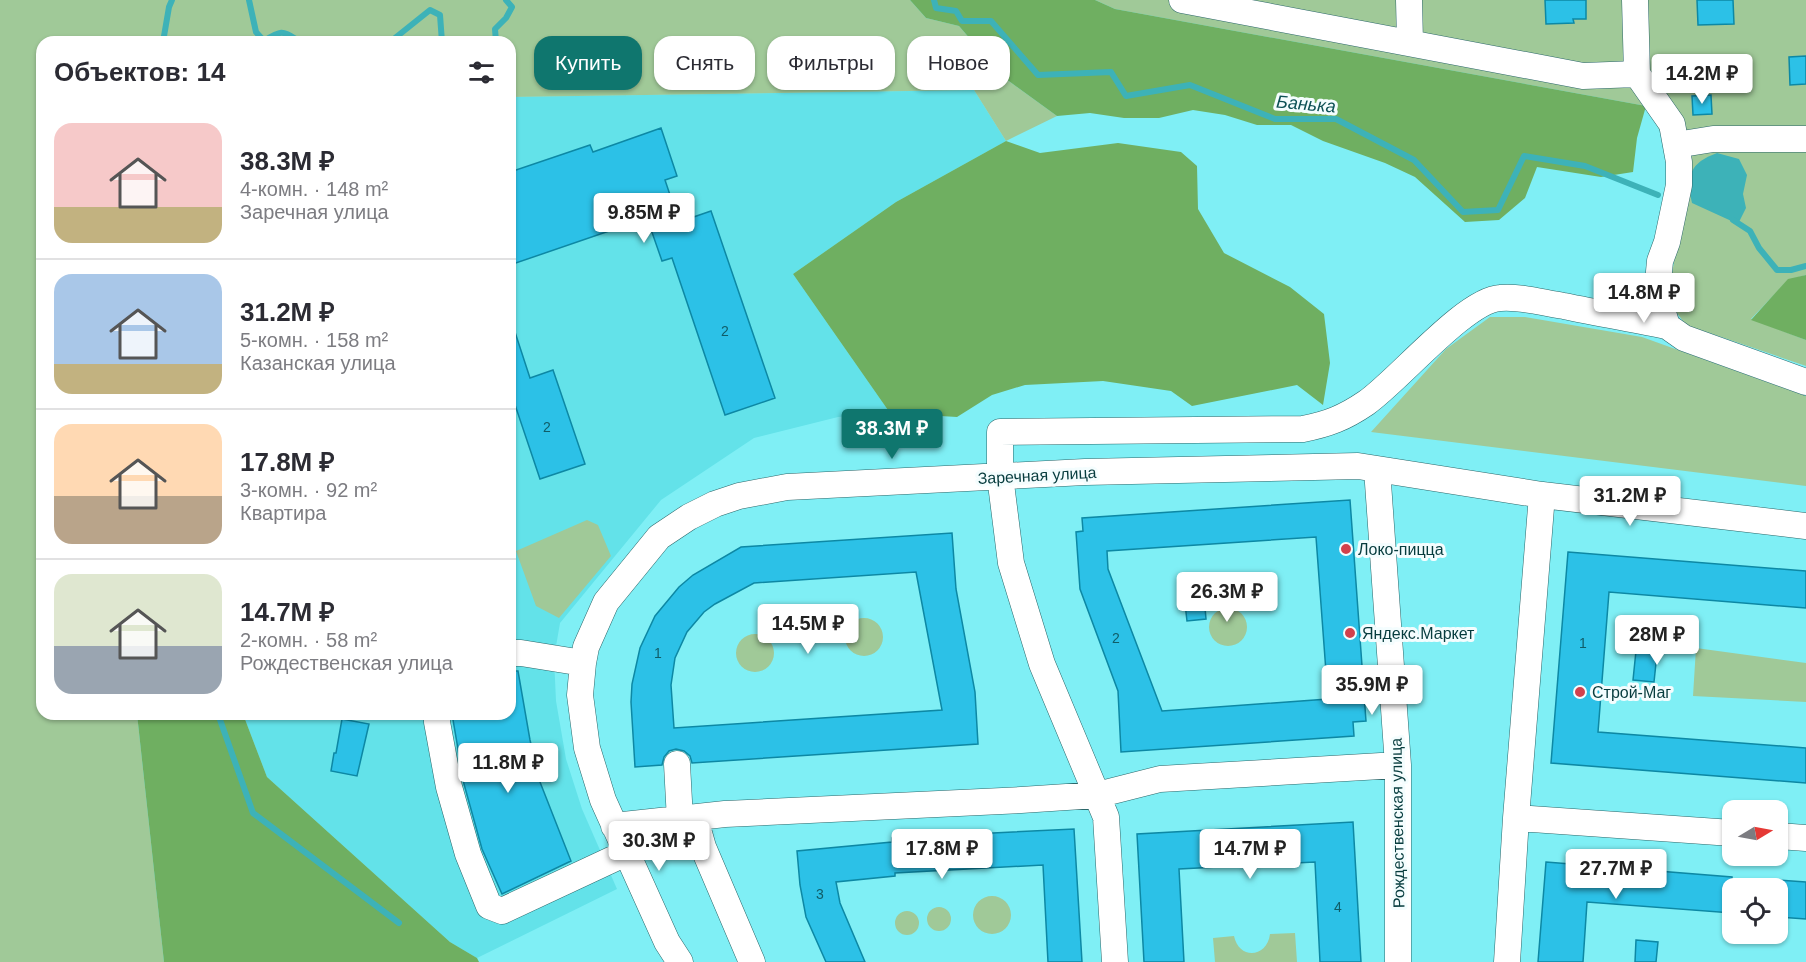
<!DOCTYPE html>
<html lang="ru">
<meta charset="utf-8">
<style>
:root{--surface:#fff;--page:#f7f7f7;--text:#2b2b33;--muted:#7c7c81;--line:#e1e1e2;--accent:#0f766e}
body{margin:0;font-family:Arial,sans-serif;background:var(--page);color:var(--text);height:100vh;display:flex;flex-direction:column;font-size:22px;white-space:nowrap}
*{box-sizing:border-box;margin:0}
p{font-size:20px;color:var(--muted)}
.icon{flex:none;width:33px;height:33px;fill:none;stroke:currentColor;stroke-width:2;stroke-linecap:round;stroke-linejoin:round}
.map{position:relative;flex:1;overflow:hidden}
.details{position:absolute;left:36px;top:36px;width:480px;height:684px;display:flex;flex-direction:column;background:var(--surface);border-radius:18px;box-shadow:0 2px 4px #0004}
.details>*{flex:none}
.hud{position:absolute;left:534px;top:36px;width:570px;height:54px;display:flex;gap:12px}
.needle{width:39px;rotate:80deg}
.buttons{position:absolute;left:1722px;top:800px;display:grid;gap:12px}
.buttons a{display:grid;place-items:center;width:66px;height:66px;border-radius:12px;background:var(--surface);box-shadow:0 2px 4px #0004;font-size:30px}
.price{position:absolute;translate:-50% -51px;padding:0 14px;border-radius:6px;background:#fff;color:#222;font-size:20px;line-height:39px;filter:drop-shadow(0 2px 3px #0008)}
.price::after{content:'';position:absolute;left:50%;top:36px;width:18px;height:14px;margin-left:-9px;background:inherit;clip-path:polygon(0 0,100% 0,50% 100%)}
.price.on{background:var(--accent);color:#fff}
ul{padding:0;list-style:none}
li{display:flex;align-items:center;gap:18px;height:150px;padding:0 18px}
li+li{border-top:2px solid var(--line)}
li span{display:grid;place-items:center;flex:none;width:168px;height:120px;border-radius:18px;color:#555}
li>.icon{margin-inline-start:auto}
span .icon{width:72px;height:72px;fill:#fffc;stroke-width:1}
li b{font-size:26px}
h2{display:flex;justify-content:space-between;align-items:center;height:72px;padding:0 18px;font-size:26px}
.tag{padding:0 21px;border-radius:18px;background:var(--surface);box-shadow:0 2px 4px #0004;font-size:21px;line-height:54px}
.tag.on{background:var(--accent);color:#fff}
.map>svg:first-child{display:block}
.built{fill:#63e2e9}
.green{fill:#a0c998}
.forest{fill:#6faf61}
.water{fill:#3db2b8}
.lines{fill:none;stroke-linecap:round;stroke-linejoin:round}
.stream{stroke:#3db2b8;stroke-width:6}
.building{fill:#2cc1e7;stroke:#0d88a4;stroke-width:1.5;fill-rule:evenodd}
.minor-casing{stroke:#2b676a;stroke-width:27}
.minor{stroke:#fff;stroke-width:26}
.poi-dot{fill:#d1414d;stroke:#f4fdfe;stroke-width:2}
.labels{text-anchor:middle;stroke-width:6;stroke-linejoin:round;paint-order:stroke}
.number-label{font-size:14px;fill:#105d68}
.street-label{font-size:16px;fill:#073c3e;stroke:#f4fdfe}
.poi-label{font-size:16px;fill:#073c3e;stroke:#f4fdfe;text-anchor:start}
.water-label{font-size:18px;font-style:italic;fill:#0d5155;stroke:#f4fdfe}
</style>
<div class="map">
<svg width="1806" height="962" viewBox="0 0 1806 962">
<rect width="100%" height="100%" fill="#7feff5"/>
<path class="built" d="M974 90 1006 141 896 202 793 274 890 413 838 417 754 438 661 500 560 623 554 658 556 701 566 759 582 809 617 889 477 958 450 942 267 777 243 714H510V97Z"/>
<path class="green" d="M0 0H910L926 18 959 26 1002 76 1057 116 1006 141 974 90 510 97V42H42V714H137L164 962H0Z
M1095 0H1806V275L1788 280 1751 319 1806 340V366L1686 325 1670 304 1671 279 1679 234 1674 156 1646 106 1115 9Z
M1490 317H1525L1642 337 1806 396V486L1371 432 1446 349Z
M587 520 598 525 611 556 559 618 536 606 516 551Z
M1209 627a19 19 0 1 1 38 0a19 19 0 1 1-38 0Z
M845 637a19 19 0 1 1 38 0a19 19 0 1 1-38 0Z
M736 653a19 19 0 1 1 38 0a19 19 0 1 1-38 0Z
M1696 648 1806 663V702L1693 696Z
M973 915a19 19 0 1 1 38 0a19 19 0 1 1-38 0Z
M927 919a12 12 0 1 1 24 0a12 12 0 1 1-24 0Z
M895 923a12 12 0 1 1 24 0a12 12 0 1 1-24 0Z
M1295 933 1297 962H1215L1213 938 1234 936C1239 960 1267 958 1270 934Z"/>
<path class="forest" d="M910 0H1095L1115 9 1646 106 1637 138 1633 172 1601 177 1537 167 1525 198 1499 220 1465 222 1415 177 1385 163 1323 141 1291 125H1257L1225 115 1193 110 1159 118H1124L1090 113 1057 116 1002 76 959 26 926 18Z
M1006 141 1040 153 1118 143 1181 152 1197 166 1198 209 1224 253 1290 287 1324 314 1330 363 1323 405 1297 385 1192 406 1171 391 1103 381 1025 385 992 395 957 417 890 413 793 274 896 202Z
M1806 275V340L1751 320 1788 279Z
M137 714H243L267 777 450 942 477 958 479 962H164Z"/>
<path class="water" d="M1717 153 1739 159 1747 175 1743 194 1746 208 1738 224 1692 203C1686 175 1690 163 1717 153Z"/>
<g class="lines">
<path class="stream" d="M249 0 256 32 264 41C283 29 282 31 301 42
M934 0 936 8 956 11 962 21H991L1038 75 1111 72 1126 96 1190 85 1275 119H1336L1414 160 1463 212 1498 210 1524 156 1585 166 1658 195
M163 42 169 7 172 0
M390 42 430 10 440 15 442 42
M496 42 495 29 506 18 512 7 506 0
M1733 220 1750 231 1759 248 1777 270H1791L1806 266
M218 714 253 813 399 923"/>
</g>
<path class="building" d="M1545 0H1586V19H1573L1574 23 1546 24Z
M1697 0H1733L1734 24 1698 25Z
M1806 56V84L1790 85 1789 57Z
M1711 95 1712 114 1693 115 1692 96Z
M661 128 677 176 665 180 679 222 711 211 775 398 725 415 672 258 662 261 647 218 510 265V172L590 145 593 152Z
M510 326H513L530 378 553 370 585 464 540 479 510 390Z
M1350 500 1366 721 1353 722 1354 736 1121 752 1118 691 1080 589 1076 532 1083 531 1082 518ZM1316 537 1328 699 1162 711 1108 569 1107 551Z
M952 533 956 589 975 692 978 744 692 763 690 756 684 751 676 749 669 751 664 757 662 765 635 767 631 702 632 684 640 648 655 616 679 587 693 575 741 547ZM916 572 942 710 674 728 671 685 675 658 687 632 704 612 715 604 754 583Z
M1568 552 1806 571V608L1609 592 1598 732 1806 748V783L1551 763Z
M1203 584 1206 619 1187 621 1183 586Z
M1637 641 1658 644 1654 682 1633 680Z
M510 671H518L530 740 540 782 571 861 502 894 482 849 464 784 452 714H510Z
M342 719 369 724 357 776 331 771 334 753H336Z
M1353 822 1361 962H1320L1315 862 1179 869 1184 962H1144L1137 834Z
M1074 829 1082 962H1048L1043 865 895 873V876L836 882 840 903 865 962H826L806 917 800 885 797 851 892 842V838Z
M1546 862 1732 877V913L1587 902 1583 962H1538Z
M1778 880 1806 882V919L1778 917Z
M1636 940 1658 942 1656 962H1635Z"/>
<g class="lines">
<defs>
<path id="minor" d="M1182 0 1583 76 1637 74
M1409 0 1410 42
M1635 0 1637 74 1672 124 1679 162V185L1667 242 1660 261 1657 293 1667 326 1684 338 1806 382
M1676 145 1713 139H1806
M1377 469 1398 765V962
M510 653H521L583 663
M437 714V722L449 787 468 854 489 906 502 911 626 853
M677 764 680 820
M1516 818 1732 833
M695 819 703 847 752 962
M614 826 725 814 1021 800 1097 795 1160 779 1398 765
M1778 836 1806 838
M680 962 667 942 603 800 587 748 580 695 583 663 586 647 606 602 659 537 689 517 715 504 739 496 787 487 1085 472 1358 466 1542 495 1806 526
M1115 962 1106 817 1042 664 1011 563 1000 476V432L1303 429C1328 424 1344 418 1366 403 1398 381 1465 300 1500 298 1521 296 1543 303 1564 306 1598 313 1632 319 1667 326
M1507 962 1516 818 1542 495"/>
</defs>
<use href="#minor" class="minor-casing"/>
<use href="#minor" class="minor"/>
</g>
<g class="poi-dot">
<circle cx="1346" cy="549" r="6"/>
<circle cx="1350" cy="633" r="6"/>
<circle cx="1580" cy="692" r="6"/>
</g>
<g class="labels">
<g class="number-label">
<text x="725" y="336">2</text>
<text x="547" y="432">2</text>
<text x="1116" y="643">2</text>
<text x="1583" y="648">1</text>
<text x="658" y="658">1</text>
<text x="820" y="899">3</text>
<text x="1338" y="912">4</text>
</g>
<g class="street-label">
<text transform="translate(1037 475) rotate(-3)" y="6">Заречная улица</text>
<text transform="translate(1397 823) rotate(-91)" y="6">Рождественская улица</text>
</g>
<g class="poi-label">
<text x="1358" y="555">Локо-пицца</text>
<text x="1362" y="639">Яндекс.Маркет</text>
<text x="1592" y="698">Строй-Маг</text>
</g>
<g class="water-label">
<text transform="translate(1306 104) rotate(5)" y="6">Банька</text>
</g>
</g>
</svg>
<div class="buttons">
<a><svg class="needle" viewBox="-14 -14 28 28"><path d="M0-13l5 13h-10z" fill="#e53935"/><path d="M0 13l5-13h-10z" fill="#7c7c81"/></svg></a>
<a><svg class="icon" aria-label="locate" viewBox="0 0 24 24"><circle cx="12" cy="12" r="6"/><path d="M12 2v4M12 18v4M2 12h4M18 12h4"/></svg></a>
</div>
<b class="price" style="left:1702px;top:105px">14.2M ₽</b>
<b class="price" style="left:644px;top:244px">9.85M ₽</b>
<b class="price" style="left:1644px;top:324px">14.8M ₽</b>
<b class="price on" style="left:892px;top:460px">38.3M ₽</b>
<b class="price" style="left:1630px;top:527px">31.2M ₽</b>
<b class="price" style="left:1227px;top:623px">26.3M ₽</b>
<b class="price" style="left:808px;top:655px">14.5M ₽</b>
<b class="price" style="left:1657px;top:666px">28M ₽</b>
<b class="price" style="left:1372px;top:716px">35.9M ₽</b>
<b class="price" style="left:508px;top:794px">11.8M ₽</b>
<b class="price" style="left:659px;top:872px">30.3M ₽</b>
<b class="price" style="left:942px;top:880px">17.8M ₽</b>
<b class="price" style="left:1250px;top:880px">14.7M ₽</b>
<b class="price" style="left:1616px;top:900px">27.7M ₽</b>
<div class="hud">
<a class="tag on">Купить</a>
<a class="tag">Снять</a>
<a class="tag">Фильтры</a>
<a class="tag">Новое</a>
</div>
<section class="details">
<h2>Объектов: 14<svg class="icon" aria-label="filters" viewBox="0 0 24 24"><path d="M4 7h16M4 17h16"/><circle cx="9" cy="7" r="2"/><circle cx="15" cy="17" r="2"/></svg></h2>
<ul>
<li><span style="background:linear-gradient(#f6c9c9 70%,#c2b280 0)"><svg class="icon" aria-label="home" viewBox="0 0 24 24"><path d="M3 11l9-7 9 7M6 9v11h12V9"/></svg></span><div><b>38.3M ₽</b><p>4-комн. · 148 m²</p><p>Заречная улица</p></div></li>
<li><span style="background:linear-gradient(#a9c7e8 75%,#c2b280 0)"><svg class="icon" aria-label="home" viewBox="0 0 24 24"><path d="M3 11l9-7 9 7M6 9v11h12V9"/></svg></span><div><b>31.2M ₽</b><p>5-комн. · 158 m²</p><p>Казанская улица</p></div></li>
<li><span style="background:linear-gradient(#ffd9b3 60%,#b9a48a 0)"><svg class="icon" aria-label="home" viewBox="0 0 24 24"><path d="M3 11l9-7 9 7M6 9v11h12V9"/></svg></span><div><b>17.8M ₽</b><p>3-комн. · 92 m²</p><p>Квартира</p></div></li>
<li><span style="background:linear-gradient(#dfe7d0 60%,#9aa5b1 0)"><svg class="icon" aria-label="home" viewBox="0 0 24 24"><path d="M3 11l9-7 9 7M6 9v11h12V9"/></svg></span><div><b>14.7M ₽</b><p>2-комн. · 58 m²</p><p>Рождественская улица</p></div></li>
</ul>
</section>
</div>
